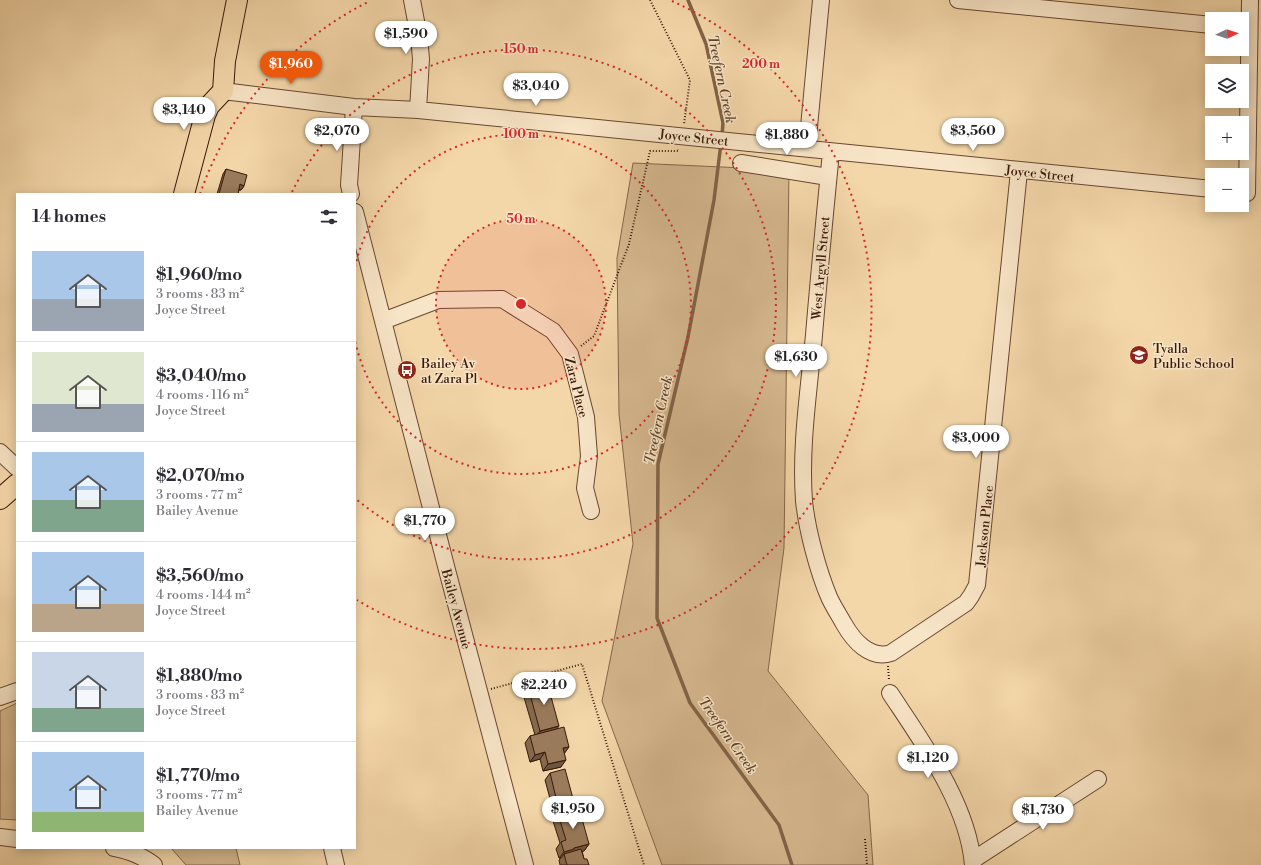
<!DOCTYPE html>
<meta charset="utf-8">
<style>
:root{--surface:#fff;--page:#f2f2f3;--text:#2b2b33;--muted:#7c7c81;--line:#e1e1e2;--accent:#ea580c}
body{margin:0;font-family:"Libre Bodoni",serif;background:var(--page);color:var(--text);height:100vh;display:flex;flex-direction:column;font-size:15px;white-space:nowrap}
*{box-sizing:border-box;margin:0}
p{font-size:13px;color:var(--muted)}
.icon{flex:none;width:22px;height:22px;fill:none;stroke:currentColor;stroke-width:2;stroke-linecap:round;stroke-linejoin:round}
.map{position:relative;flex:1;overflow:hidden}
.panel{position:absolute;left:16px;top:193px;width:340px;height:656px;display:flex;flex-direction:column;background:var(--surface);border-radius:0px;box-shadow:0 2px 10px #0003}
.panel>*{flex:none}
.needle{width:26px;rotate:86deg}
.controls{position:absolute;left:1205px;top:12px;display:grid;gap:8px}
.controls a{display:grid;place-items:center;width:44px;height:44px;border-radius:0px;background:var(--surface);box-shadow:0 2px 10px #0003;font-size:20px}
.price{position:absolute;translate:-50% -34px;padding:0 9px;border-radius:14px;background:#fff;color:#222;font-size:13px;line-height:26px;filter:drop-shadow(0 1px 2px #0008)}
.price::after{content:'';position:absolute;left:50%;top:24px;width:12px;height:9px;margin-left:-6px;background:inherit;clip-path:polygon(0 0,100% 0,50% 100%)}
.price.selected{background:var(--accent);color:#fff}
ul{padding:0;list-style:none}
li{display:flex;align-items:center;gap:12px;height:100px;padding:0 16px}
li+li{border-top:1px solid var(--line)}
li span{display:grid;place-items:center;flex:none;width:112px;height:80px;border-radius:0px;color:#555}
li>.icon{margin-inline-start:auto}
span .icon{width:48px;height:48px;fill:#fffc;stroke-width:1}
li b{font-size:17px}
h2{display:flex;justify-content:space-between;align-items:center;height:48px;padding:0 16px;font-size:17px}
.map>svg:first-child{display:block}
.green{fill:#d4b68d;stroke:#86664a}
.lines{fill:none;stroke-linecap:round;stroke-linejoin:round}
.stream{stroke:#826347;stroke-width:3.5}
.minor-casing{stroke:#674730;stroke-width:18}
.major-casing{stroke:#381707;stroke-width:22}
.path{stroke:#381707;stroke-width:2;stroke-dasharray:1 2;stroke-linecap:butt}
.minor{stroke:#f8e5c7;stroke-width:16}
.major{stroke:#f4d7a9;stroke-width:20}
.wall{fill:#846a4e;stroke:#381707}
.shaded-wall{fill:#6c5640;stroke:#381707}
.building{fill:#9a7b5b;stroke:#381707}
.ring{fill:none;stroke:#d62828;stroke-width:2;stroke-dasharray:2 4}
.labels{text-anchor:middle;stroke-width:3;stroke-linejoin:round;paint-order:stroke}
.street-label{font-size:13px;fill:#381707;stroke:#f8e5c7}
.poi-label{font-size:13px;fill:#381707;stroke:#f8e5c7;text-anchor:start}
.water-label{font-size:14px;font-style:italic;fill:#63432c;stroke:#f8e5c7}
.centre{fill:#d62828;stroke:#f8e5c7;stroke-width:2}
.ring-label{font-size:12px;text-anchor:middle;font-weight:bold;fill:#d62828;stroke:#f8e5c7;stroke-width:3;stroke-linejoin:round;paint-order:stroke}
</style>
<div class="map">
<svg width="1261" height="865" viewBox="0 0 1261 865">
<rect width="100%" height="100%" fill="#f4d7a9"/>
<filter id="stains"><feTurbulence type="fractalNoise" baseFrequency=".005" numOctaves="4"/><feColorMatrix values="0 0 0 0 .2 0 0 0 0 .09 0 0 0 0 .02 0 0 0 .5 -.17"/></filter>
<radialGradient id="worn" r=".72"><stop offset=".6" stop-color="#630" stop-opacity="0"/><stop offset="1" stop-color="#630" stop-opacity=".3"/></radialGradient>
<path class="green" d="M633 163 789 170 784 548 768 671 868 795 873 865H662L602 701 633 544 619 414 617 258Z
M17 703V820L0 819V711Z
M171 848H236L240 865H186Z"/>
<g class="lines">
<path class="stream" d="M688 0 706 44 723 123 722 135
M721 143 714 200 688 337 658 464 657 618 690 703 779 825 792 865"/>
<defs>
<path id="minor" d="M412 0 419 37 421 59 418 110
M958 0 1212 25
M223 91 354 107 418 110 1212 189
M807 148 821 0
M831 152C825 213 819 274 814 335 809 390 800 446 804 501 807 530 818 571 829 597 833 606 839 615 844 624 853 640 870 660 891 653L966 603 971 596 977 585 1019 171
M741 163 828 177
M1247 193 1250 0
M351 194 349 185 354 107
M355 212 447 570 525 865
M383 321 438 300 502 299 553 331 570 354 586 417 589 456 585 488 591 511
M0 452 17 468
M890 693C923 743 968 804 973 865
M0 697 17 691
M0 837 17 839
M114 848C129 851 142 855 154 865
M332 848 336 865
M973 860 1098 779"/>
<path id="major" d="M184 194 205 115 209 106 223 91 225 61 237 0
M0 499 17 484"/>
</defs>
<use href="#minor" class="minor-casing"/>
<use href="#major" class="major-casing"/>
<path class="path" d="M650 0 690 80 684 124
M581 346 594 336 629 244 650 151H678V149
M888 666 889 680
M491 689 582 664 644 865
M865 839 867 865"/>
<use href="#minor" class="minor"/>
<use href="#major" class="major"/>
</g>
<path class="wall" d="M226 169 244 186 241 190H239L238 194H217L223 174Z
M528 687 557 729 564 753 561 767 543 771 540 759 530 762 525 743 530 736 535 735 523 694Z
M550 773 572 810 589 844 584 851H582L584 859 589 865H560L559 860 561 858H559L556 849 560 843 553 821 556 817H555L545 780Z"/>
<path class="shaded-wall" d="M240 184 244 186 241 190 237 189Z
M559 726 554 733 535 738 540 731Z
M569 747 564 754 563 748Z
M545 752 540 759 530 762 535 755Z
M566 760 561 767 543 771 548 764Z
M575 806 570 813 558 814 556 817H555L559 810Z
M589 844 584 851 570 854H564L561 858H559L564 852 574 848Z"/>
<path class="building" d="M226 169 247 175 244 186 240 184 238 194H219Z
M547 682 559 726 540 731 528 687Z
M564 727 569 747 563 748 566 760 548 764 545 752 535 755 530 736Z
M565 769 575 806 559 810 550 773Z
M579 808 589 844 574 848V849L564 852 561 842 566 840 558 814Z
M581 849 584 859H587L589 865H567L564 854Z"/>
<circle cx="521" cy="304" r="85" fill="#d62828" fill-opacity=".12"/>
<g class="ring">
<circle cx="521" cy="304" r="85"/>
<path d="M355 267A170 170 0 1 1 355 341"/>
<path d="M292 192A255 255 0 1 1 355 498"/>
<path d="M200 194A339 339 0 0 1 370 1M672 1A339 339 0 1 1 357 600"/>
</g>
<defs>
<symbol id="school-disc" viewBox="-11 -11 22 22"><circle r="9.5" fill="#8f2418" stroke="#f8e5c7"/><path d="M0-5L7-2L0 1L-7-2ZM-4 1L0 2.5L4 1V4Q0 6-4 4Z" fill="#fff"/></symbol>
<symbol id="bus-disc" viewBox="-11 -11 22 22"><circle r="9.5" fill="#8f2418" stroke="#f8e5c7"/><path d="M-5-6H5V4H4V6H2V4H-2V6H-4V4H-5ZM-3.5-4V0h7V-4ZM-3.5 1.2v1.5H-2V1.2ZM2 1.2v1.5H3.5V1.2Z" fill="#fff"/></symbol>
</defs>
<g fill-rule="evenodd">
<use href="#school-disc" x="1128" y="344" width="22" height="22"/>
<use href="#bus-disc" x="396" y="359" width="22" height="22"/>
</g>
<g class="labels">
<g class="street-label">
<text transform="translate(694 137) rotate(6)" y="5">Joyce Street</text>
<text transform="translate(1040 173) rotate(6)" y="5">Joyce Street</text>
<text transform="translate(820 268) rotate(-85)" y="5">West Argyll Street</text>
<text transform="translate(577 387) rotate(76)" y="5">Zara Place</text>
<text transform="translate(984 526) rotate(-84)" y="5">Jackson Place</text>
<text transform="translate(457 609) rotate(75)" y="5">Bailey Avenue</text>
</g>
<g class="poi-label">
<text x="1153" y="353">Tyalla<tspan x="1153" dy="15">Public School</tspan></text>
<text x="421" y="368">Bailey Av<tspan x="421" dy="15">at Zara Pl</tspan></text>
</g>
<g class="water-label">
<text transform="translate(722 79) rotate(78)" y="5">Treefern Creek</text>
<text transform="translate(658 420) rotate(-78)" y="5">Treefern Creek</text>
<text transform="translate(728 735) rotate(55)" y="5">Treefern Creek</text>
</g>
</g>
<circle cx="521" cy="304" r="6" class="centre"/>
<g class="ring-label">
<text x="521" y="53">150 m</text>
<text x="761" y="68">200 m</text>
<text x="521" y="138">100 m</text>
<text x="521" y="223">50 m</text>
</g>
<rect width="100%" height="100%" filter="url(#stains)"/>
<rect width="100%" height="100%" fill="url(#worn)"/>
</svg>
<div class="controls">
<a><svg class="needle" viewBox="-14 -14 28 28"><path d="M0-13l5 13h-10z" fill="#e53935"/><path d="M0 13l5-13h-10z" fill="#7c7c81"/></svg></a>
<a><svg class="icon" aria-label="layers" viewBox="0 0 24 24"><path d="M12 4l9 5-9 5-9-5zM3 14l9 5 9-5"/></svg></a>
<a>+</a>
<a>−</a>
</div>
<b class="price" style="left:406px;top:55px">$1,590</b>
<b class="price selected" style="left:291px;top:85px">$1,960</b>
<b class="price" style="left:536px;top:107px">$3,040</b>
<b class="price" style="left:184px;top:131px">$3,140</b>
<b class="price" style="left:337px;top:152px">$2,070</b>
<b class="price" style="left:973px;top:152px">$3,560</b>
<b class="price" style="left:787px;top:156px">$1,880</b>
<b class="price" style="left:796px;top:378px">$1,630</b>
<b class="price" style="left:976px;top:459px">$3,000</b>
<b class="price" style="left:425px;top:542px">$1,770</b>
<b class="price" style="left:544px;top:706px">$2,240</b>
<b class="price" style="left:928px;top:779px">$1,120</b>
<b class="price" style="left:573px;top:830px">$1,950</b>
<b class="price" style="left:1043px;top:831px">$1,730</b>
<section class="panel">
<h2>14 homes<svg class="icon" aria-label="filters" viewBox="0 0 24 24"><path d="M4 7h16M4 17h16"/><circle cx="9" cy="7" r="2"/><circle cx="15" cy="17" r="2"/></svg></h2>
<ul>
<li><span style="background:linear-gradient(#a9c7e8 60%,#9aa5b1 0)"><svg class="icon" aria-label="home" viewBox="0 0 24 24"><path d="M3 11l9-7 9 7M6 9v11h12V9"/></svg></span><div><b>$1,960/mo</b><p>3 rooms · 83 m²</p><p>Joyce Street</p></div></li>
<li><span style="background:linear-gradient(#dfe7d0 65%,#9aa5b1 0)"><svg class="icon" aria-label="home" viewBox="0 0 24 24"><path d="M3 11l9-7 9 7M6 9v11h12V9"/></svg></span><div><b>$3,040/mo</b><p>4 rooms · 116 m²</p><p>Joyce Street</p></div></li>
<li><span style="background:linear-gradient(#a9c7e8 60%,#7fa58c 0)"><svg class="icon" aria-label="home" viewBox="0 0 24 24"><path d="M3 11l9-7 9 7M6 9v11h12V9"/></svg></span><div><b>$2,070/mo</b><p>3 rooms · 77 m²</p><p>Bailey Avenue</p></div></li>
<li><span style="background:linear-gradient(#a9c7e8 65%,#b9a48a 0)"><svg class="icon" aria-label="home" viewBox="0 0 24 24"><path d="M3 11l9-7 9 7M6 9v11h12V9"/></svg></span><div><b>$3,560/mo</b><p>4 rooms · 144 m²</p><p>Joyce Street</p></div></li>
<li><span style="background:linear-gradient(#c9d6e8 70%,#7fa58c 0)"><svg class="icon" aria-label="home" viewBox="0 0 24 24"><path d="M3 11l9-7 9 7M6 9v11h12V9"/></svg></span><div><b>$1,880/mo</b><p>3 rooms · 83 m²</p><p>Joyce Street</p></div></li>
<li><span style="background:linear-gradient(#a9c7e8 75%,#8fb573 0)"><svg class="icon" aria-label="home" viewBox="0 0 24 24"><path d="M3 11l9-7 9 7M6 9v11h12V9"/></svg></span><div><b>$1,770/mo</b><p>3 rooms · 77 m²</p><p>Bailey Avenue</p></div></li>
</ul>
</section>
</div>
